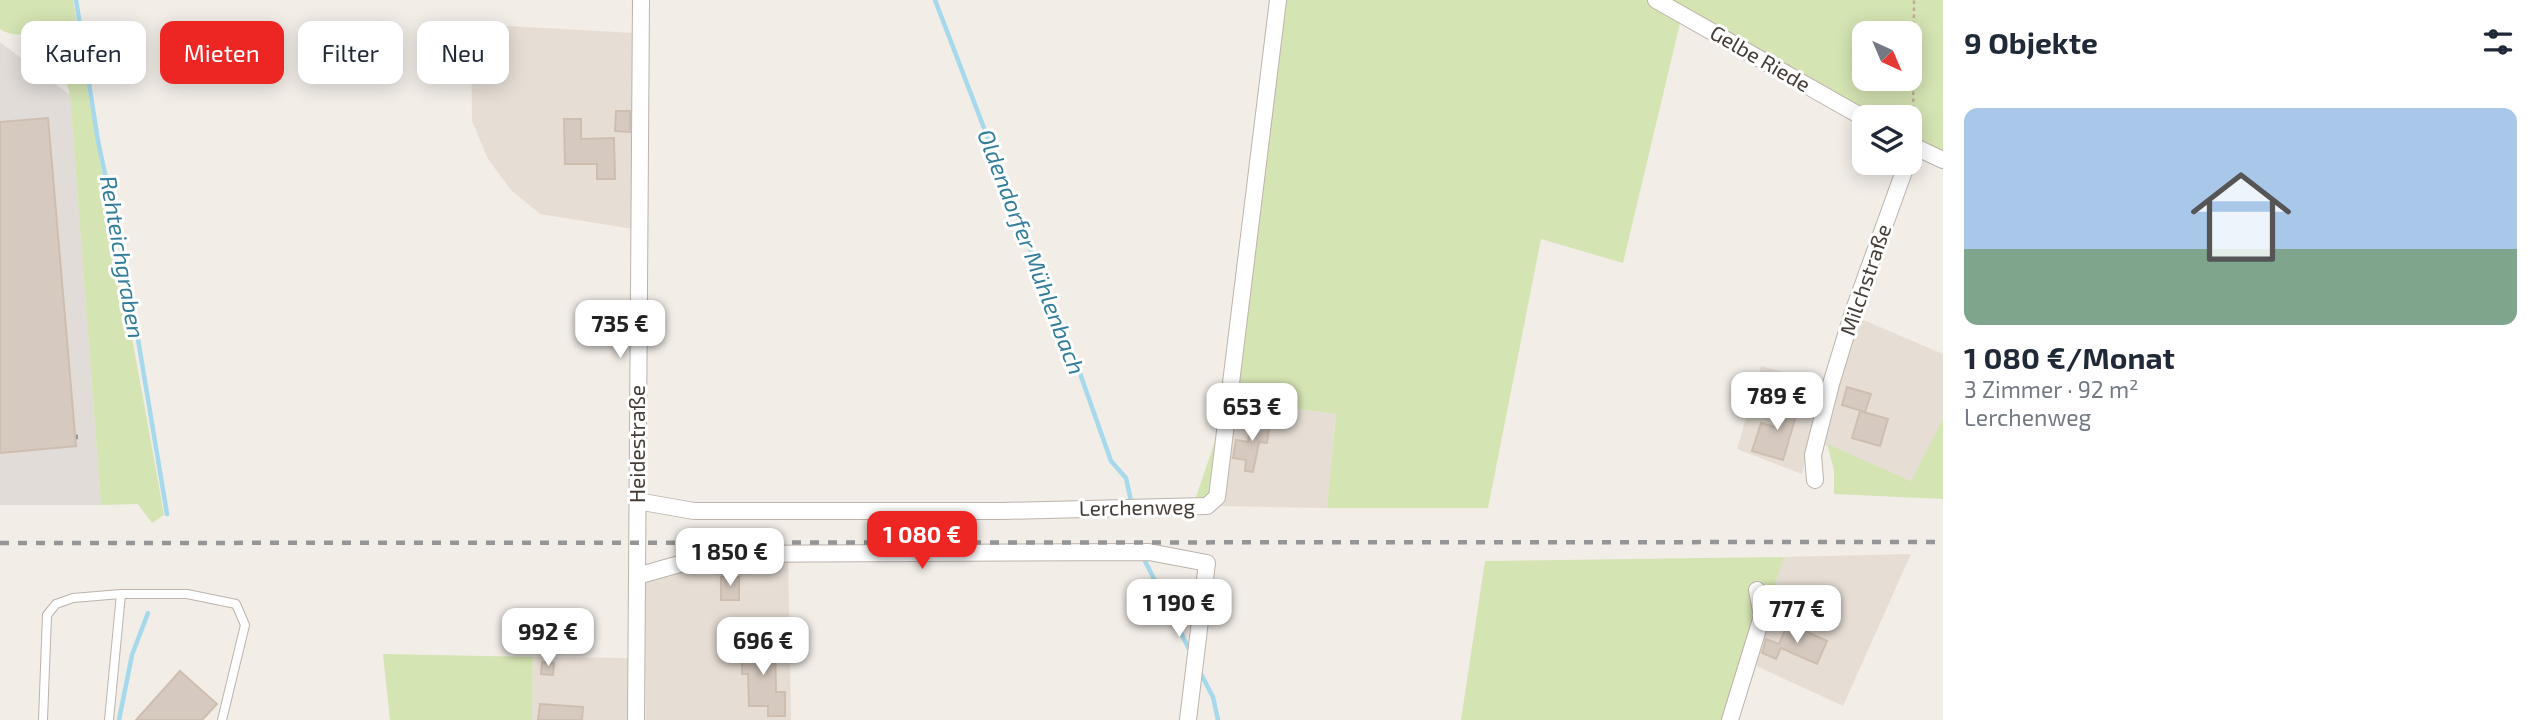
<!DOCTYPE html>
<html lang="de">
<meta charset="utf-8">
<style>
:root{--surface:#fff;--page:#f2f2f3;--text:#1f2937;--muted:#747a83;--accent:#ed2523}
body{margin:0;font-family:"Exo 2",sans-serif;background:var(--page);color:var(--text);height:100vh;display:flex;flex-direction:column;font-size:26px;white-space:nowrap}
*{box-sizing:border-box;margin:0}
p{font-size:23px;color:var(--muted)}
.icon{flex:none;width:38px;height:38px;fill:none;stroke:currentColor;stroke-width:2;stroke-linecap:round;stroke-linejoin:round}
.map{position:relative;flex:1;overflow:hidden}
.panel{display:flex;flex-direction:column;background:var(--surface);width:595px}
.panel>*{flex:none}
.banner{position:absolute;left:21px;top:21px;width:665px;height:63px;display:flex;gap:14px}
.needle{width:46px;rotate:136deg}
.fabs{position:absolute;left:1852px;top:21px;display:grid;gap:14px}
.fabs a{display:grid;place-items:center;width:70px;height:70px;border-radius:14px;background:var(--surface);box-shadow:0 4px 18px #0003;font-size:35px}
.price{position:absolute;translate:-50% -60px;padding:0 16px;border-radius:14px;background:#fff;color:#222;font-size:23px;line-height:46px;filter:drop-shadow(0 2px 4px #0008)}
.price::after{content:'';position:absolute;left:50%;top:42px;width:21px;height:16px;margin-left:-10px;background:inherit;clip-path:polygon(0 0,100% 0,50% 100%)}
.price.active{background:var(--accent);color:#fff}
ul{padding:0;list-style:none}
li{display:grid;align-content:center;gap:14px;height:371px;padding:0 21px}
li span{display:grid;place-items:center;height:217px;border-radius:14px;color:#555}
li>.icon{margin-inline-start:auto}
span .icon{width:126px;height:126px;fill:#fffc;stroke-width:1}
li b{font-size:30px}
h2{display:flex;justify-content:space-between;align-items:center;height:84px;padding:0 21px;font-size:30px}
.pill{padding:0 24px;border-radius:14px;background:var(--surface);box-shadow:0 4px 18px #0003;font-size:24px;line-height:63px}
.pill.active{background:var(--accent);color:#fff}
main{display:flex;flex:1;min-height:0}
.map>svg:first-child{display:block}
.residential{fill:#e6ded5}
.industrial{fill:#e1dcd8}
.green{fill:#d4e4b2;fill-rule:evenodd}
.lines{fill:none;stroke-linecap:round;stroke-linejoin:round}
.stream{stroke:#a6d9ec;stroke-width:4.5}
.building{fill:#d6cac0;stroke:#cdbeb0;stroke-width:2}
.lane-casing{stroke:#bdb3aa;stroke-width:10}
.street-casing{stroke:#bdb3aa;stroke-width:18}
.path{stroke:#bead9c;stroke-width:2.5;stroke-dasharray:3.5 3.5;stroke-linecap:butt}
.lane{stroke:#fff;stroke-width:8}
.street{stroke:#fff;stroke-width:16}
.rail{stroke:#959595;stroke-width:4.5;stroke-dasharray:9 9;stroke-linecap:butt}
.labels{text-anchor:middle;stroke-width:6;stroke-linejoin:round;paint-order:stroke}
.street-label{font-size:21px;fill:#453d36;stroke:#fff}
.water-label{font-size:23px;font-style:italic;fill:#327d9b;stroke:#fff}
</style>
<main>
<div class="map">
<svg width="1943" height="720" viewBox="0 0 1943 720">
<rect width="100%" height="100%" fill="#f2ede7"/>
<path class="residential" d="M471 24 634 33 633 229 540 214 511 190 488 159 472 121Z
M1852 315 1943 354V418L1911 481 1811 439 1802 474 1737 449 1761 366 1831 384Z
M1232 400 1336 414 1327 508 1219 506Z
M1911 554 1843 706 1748 662 1784 557Z
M788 557 791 720H646L644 580 706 563Z
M533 657 633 658V720H532Z"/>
<path class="industrial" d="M0 42 70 95 101 505H0Z"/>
<path class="green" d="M0 0H73C100 172 134 344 164 515L152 523 138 504 101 505 70 95 52 30C36 33 14 39 0 29Z
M1284 0H1943V160L1909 144V117H1864L1681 19 1623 263 1541 239 1488 508H1327L1336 414 1232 400ZM1864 33H1909V79H1864Z
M1943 418V499L1834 494V470L1827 444 1911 481Z
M1217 435 1211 493 1204 501 1194 503Z
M1784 557 1730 720H1461L1485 561Z
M383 654 533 657 532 720H390Z"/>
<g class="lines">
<path class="stream" d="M76 0 98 141 130 291 167 514
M935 0 1044 285 1071 348 1111 461 1126 478 1131 501
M1143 557 1189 649
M1201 674 1213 697 1218 720
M119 720 132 655 148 613"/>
</g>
<path class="building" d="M616 111H630V132L615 131Z
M48 118 76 446 0 453V122Z
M564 119H581V139L614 138 615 179H597V164H565Z
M1847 387 1871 394 1865 412 1842 405Z
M1784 397 1800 402 1783 460 1752 451 1761 423 1775 427Z
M1860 411 1888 419 1880 446 1852 438Z
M1251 418 1270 421 1267 443 1259 442 1253 472 1245 471 1246 460 1233 458 1236 440 1248 442Z
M721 577H739V600H721Z
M1788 623 1827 641 1817 664 1781 648 1776 659 1762 653 1766 639 1779 644Z
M751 639H775L776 692H785V716H768V706H749L748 674H742V653H751Z
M542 662 554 663 553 675 541 674Z
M180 671 217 704 202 720H136Z
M540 704 583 707 582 720H538Z"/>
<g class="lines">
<defs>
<path id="lane" d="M43 720 47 615 56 604 73 598 121 594H187L236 604 245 625 222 720
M109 720 121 594"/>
<path id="street" d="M1656 0 1864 118
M1909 144 1943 160
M1815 480 1813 455 1831 384 1852 315 1907 163
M637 501 694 511H1002L1207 506 1217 497 1278 0
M637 576 715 554 1149 552 1207 563 1188 720
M636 720 641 0
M1730 720 1762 616 1757 590"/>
</defs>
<use href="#lane" class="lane-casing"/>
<use href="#street" class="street-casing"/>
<path class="path" d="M1913 130 1914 0"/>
<use href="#lane" class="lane"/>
<use href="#street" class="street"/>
<path class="rail" d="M76 437H78
M0 543 1943 542"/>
</g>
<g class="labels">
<g class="street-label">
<text transform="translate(1760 59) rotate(30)" y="7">Gelbe Riede</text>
<text transform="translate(1866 280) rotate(-71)" y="7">Milchstraße</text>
<text transform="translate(638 444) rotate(-90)" y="7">Heidestraße</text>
<text transform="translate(1137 508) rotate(-1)" y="7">Lerchenweg</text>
</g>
<g class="water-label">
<text transform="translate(1031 252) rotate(69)" y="8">Oldendorfer Mühlenbach</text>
<text transform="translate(122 257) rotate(80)" y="8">Rehteichgraben</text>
</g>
</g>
</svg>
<div class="fabs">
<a><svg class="needle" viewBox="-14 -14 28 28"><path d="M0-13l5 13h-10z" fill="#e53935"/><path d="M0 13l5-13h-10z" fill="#747a83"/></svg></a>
<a><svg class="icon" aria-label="layers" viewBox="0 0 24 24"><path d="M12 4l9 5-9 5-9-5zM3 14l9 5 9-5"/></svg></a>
</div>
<b class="price" style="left:620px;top:360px">735 €</b>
<b class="price" style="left:1777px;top:432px">789 €</b>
<b class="price" style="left:1252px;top:443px">653 €</b>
<b class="price active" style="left:922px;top:571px">1 080 €</b>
<b class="price" style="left:730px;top:588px">1 850 €</b>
<b class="price" style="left:1179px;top:639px">1 190 €</b>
<b class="price" style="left:1797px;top:645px">777 €</b>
<b class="price" style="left:548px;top:668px">992 €</b>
<b class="price" style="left:763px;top:677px">696 €</b>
<div class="banner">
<a class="pill">Kaufen</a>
<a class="pill active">Mieten</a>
<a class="pill">Filter</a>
<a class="pill">Neu</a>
</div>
</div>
<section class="panel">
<h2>9 Objekte<svg class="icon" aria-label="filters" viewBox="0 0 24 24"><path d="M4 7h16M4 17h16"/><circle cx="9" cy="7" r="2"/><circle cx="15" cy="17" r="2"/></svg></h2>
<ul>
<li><span style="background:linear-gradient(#a9c7e8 65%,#7fa58c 0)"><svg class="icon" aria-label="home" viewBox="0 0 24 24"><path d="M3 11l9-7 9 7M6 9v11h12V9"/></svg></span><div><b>1 080 €/Monat</b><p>3 Zimmer · 92 m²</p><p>Lerchenweg</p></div></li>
</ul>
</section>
</main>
